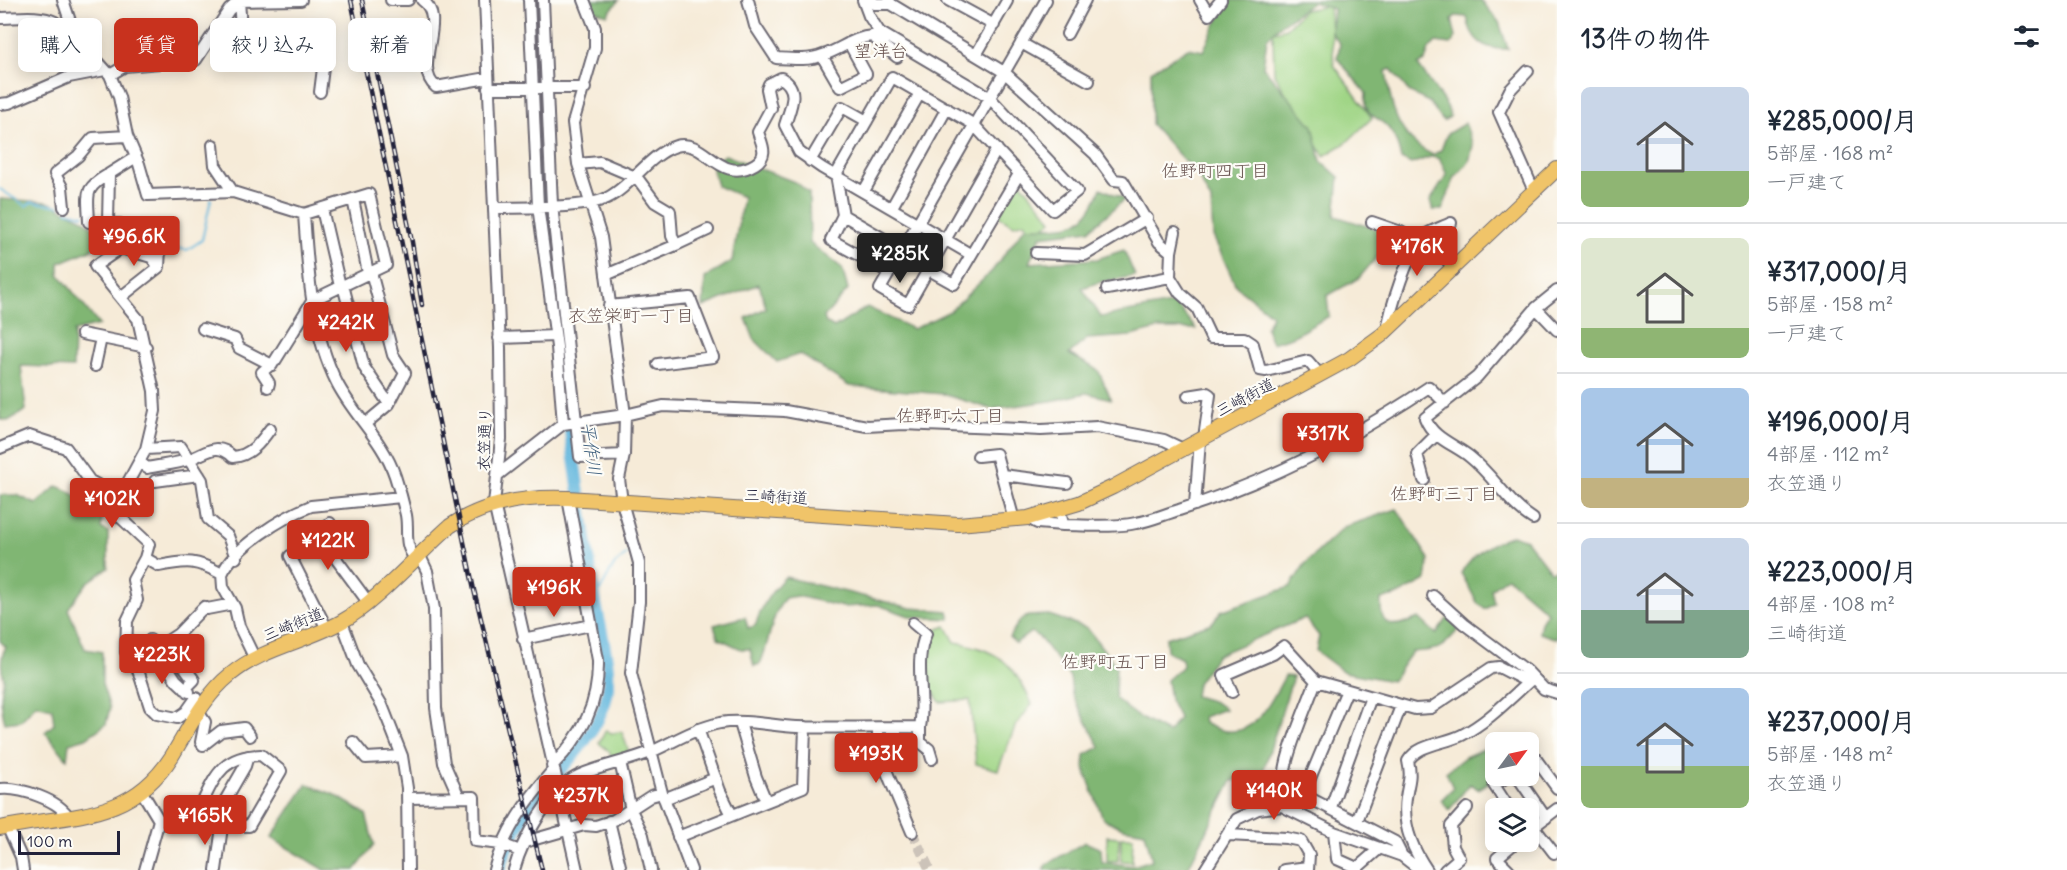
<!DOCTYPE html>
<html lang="ja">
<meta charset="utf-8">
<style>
:root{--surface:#fff;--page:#f2f2f3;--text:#1f2937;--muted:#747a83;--line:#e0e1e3;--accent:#c8321e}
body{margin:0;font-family:Delius,"Klee One",sans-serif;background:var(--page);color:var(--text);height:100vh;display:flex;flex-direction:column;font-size:22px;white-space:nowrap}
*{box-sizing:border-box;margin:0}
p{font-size:20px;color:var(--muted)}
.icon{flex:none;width:33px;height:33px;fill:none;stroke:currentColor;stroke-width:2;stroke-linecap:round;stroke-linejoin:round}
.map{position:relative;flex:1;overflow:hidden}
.side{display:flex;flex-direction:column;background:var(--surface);width:510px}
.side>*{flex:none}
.hud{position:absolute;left:18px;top:18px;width:570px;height:54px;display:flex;gap:12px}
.needle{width:39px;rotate:57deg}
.fabs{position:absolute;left:1485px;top:732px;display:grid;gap:12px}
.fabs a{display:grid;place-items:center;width:54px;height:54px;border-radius:9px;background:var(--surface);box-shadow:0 3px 15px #0003;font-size:30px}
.scale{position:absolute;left:18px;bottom:15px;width:102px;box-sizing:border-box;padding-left:6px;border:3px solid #22223b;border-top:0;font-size:16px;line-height:21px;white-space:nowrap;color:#22223b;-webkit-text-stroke:4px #fdfcf7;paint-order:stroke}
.price{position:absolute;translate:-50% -51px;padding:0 14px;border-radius:6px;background:var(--accent);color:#fff;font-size:20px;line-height:39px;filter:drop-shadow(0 2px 3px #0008)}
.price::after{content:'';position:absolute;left:50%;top:36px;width:18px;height:14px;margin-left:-9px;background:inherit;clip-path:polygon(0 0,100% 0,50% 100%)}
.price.selected{background:#222;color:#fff}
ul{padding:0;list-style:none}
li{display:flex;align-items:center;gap:18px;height:150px;padding:0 24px}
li+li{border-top:2px solid var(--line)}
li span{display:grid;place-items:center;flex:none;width:168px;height:120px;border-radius:9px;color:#555}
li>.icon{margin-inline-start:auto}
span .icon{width:72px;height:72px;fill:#fffc;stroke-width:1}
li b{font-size:26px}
h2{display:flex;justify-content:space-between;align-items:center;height:72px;padding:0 24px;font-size:26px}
.pill{padding:0 21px;border-radius:9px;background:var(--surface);box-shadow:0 3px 15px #0003;font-size:21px;line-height:54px}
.pill.selected{background:var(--accent);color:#fff}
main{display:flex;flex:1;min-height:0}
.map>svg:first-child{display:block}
.green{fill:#a0d586;stroke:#617c60;stroke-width:1.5}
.forest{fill:#80b673;stroke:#516c57;stroke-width:1.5}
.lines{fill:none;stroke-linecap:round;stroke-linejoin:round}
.stream{stroke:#60b6dd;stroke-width:2}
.river{stroke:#60b6dd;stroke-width:12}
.minor-tunnel{stroke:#ccc3b9;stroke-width:10;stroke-dasharray:10 5;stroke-linecap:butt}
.minor-casing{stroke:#6c6872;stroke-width:14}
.major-casing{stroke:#6c6872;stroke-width:16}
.minor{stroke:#fff;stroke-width:10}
.major{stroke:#f0c469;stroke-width:14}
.rail-casing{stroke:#22223b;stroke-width:4.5}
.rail{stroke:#fdfcf7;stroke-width:2;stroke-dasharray:7;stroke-linecap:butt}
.labels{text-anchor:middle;stroke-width:4.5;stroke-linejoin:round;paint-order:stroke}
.street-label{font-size:16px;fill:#22223b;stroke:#fdfcf7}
.neighbourhood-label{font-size:18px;fill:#685350;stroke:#fdfcf7}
.water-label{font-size:18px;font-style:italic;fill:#3b5d7c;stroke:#fdfcf7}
</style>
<main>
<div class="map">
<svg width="1557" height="870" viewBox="0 0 1557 870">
<rect width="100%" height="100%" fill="#fdfcf7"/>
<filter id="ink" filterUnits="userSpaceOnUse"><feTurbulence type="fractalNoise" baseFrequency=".0167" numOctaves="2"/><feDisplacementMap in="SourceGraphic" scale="12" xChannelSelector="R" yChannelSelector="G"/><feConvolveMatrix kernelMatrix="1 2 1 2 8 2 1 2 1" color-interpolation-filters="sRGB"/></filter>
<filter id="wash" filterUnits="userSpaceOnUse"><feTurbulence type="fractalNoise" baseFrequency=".008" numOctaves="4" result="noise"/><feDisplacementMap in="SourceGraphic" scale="24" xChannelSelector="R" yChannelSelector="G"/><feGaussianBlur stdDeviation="1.35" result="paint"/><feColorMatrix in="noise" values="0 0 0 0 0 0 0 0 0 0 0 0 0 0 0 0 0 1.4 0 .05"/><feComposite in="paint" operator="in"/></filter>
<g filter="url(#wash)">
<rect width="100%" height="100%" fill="#f6ebd8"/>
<path class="green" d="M1329 6 1334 65 1372 118 1346 143 1324 156 1274 74 1273 32 1286 28 1304 10Z
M1019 180 1052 220 1036 235 1024 222 1014 225 998 216Z
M946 626 955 642C1000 650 1014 664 1032 704L1015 727 998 770 976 764 970 700 940 702 920 673 926 634Z
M606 730 611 733 622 732 630 755 613 762 609 751 599 743Z
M1107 836 1119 837 1118 861H1107Z
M1121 837H1133L1132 862 1121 861Z"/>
<path class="forest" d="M588 0H619L607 15 590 8Z
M1231 0H1481L1499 22 1508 49C1484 50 1471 41 1467 17L1455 16 1452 20 1456 37 1451 44 1436 42 1429 49 1425 61 1418 65 1447 106 1450 117 1443 121 1429 102 1410 93 1391 69 1386 71C1391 108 1397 138 1433 155L1441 150 1447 134 1465 123 1473 145 1469 162 1455 177 1442 210H1433L1430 201 1447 175 1439 158 1430 157 1411 164 1401 159C1399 149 1396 137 1389 129 1377 113 1363 120 1366 93L1337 58 1340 44 1331 33 1333 9 1313 2 1278 27 1267 39 1263 67 1313 126 1321 161 1339 177 1335 216 1383 231 1388 244 1359 278 1327 296 1329 316 1292 337 1272 343 1266 328 1272 315 1236 286 1213 236 1211 201 1198 176 1151 124V71L1188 48 1203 51 1216 23Z
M725 155 797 183 809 193 810 243 842 268 848 290 824 317 826 323 834 328 867 307 913 329 950 311 992 271 1025 227C1067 226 1084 233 1101 188L1125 199 1089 230 1041 236 1029 263 1097 259 1124 250 1135 276 1101 282 1082 288 1101 317 1175 303 1196 329H1158L1131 336 1087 339 1069 354 1098 370 1111 399 1086 393 1051 401 991 409 943 394 849 386 800 354 777 362 754 339 746 318 766 308 759 284 703 307 705 278 732 261 743 197 717 186 711 164Z
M0 199 48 202 83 219 105 238 90 250 59 263V274L99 325 74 331 73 368 21 366 26 410 8 421 0 419Z
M57 486C82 494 83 508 102 519L101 528 108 532V568L87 583 68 609 85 649 102 652V684L110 708 106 724 86 738 69 743 67 759 45 732 54 724 52 708 36 704 21 721 5 723C1 709 0 692 4 679 0 667 0 657 6 647L0 641V495H17L36 504Z
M1397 509 1429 559 1426 580 1396 596 1381 599C1379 632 1395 627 1419 618L1436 634 1448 618 1459 629C1440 650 1441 650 1412 652L1392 681 1344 672 1316 651 1319 636 1305 618 1217 655 1197 683 1195 696 1215 702 1225 709 1203 717 1204 723C1249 749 1267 709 1285 676L1293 677 1262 775 1232 781 1187 870H1044L1047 864 1085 842 1101 849 1102 862 1133 866 1152 860 1145 832 1123 828 1103 819 1084 768 1085 755 1100 747 1072 694 1070 677 1039 637 1031 632 1016 643 1009 637 1020 620 1028 616 1049 615 1087 628 1116 666 1115 698 1135 715 1168 733 1179 718 1170 700 1167 680 1183 666 1182 659 1167 651 1166 638 1212 623 1221 611 1290 587 1305 564 1344 527Z
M1512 535 1526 540 1550 571 1557 570V639L1539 633 1541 622 1547 612 1507 577 1491 589 1494 603 1486 609 1478 604 1461 573C1475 552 1489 544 1512 535Z
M785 577 911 608 948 611 950 619 912 617 878 605 843 607 797 596 785 598C770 617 770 642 760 664L754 666 750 649H741L718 638 714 625 745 617 748 628 755 626C761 606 771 591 785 577Z
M1495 744 1496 776H1499L1478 789 1470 784 1449 810 1441 800 1453 788 1446 772 1465 757Z
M307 784 335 795 366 814 374 845 355 870H325L271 838Z"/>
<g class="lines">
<path class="stream" d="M0 189 26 206 32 202 59 206
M67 211 84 215
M94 222 100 229 118 239
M126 241 155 248
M163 246 187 250 202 240 211 199
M595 600 614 565 627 554"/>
<path class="river" d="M535 25 542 176
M542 196 557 290 561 342
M500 870C507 844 524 815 540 794 563 765 591 742 604 706 616 675 600 630 595 598 585 531 574 463 565 395"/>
</g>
</g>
<g filter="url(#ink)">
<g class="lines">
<path class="minor-tunnel" d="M912 832 930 870"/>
<defs>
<path id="minor" d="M63 0 75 36 110 75 119 97 127 136 139 164 148 195 233 192 304 214 369 194 386 265 313 300 275 361 262 372 269 383 268 387
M391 0H408
M422 0C449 18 411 67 436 87L487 78
M485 0 500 348 501 439 494 504 577 870
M529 0 538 206 557 347 563 424
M543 0 552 205 580 457 624 455
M584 0 595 28V48L573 123 578 164 601 237 625 415 624 455 619 479 622 502 639 563V602L631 673 662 793 691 870
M748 0 755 26 776 58C792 59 808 61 823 55 840 50 854 37 872 36L897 57
M863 0 869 16 884 39
M872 0 874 4H891
M889 0 891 4 1004 72 1095 154 1114 180 1123 181 1159 242 1171 252 1170 277 1180 293 1197 308 1211 338H1244L1253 344 1260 370 1266 371 1308 361 1320 375
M948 0 994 25
M1200 0 1209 15 1221 0
M239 1 241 28
M0 18C16 18 40 14 55 22 62 26 66 33 75 36
M881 33 989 97 1077 191 1053 210 973 124 892 77 836 175 843 215 831 240 889 272
M1067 34 1085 0
M1021 43 1089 81
M976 55 1007 1
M822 56 840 87 866 74 849 43
M1528 71 1510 90 1499 112 1534 191
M110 75 125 66 196 60 229 10 239 1 301 0
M488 88H585
M320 92 328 28
M0 104 9 103 69 77 105 70
M213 145 215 165 233 192
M997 149 908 305 880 289 1046 0
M136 157 109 174 108 222 119 224V232L123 240 121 248 95 266 138 319 154 391 155 411 146 449 120 497V517L149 544 145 558 133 580 137 600 127 621 126 652 137 667 150 707 157 714 177 718 186 712 196 698
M810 161 842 107 867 121
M578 164 600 162 633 176
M864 191 920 93
M353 199 368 273
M64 207 62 187 55 174 78 156 93 138 127 136
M892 207 947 108
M494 208C522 207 584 209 607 198 632 186 649 154 676 146 705 137 719 186 755 164 769 155 762 145 758 132L771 108 767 89 769 84 781 78C801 89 790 108 785 125L799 152 822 168 970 254
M322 209 340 286
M304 214C308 271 311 331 337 383 354 416 383 440 395 476 399 488 403 502 406 515 409 532 403 544 415 558
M843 215 903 250
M89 222C88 193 83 189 109 174
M1372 222 1401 232 1417 244
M1432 232 1453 270
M676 245 708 230
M121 248 151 257 159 267
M1171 252 1175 232
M1036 253 1085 255 1147 218
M929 270 954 284 1019 174
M606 275 676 245 672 236 670 211 655 202 635 175
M343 285 364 367 389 404
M1107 289 1170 277
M121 297 159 267 160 249
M609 306 690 298 713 357 658 364
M1536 308 1557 330
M203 329 235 339 239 348 272 365
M1387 331C1390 310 1408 249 1425 235 1432 230 1443 227 1451 223
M82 334 146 347
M499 338 555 336
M95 366 101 338
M1188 396 1207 393 1210 395 1204 438
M365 424 389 404 405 373 393 355 371 272
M0 448 29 436 66 448 90 481 120 497
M146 449 181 447 202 480 208 519 228 536 236 558
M978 456 996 454 1014 520
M140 462 147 468C161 465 177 464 190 459 207 453 217 441 233 457 250 456 261 442 270 429
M499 474 563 424 625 415 663 406 785 411 867 426 903 424 1041 430 1097 427 1164 440 1183 449
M1003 475 1067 483
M1424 480 1417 454 1436 435
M155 481 199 475
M1195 505 1200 441
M1060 509 1063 525C1087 525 1112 528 1136 523 1150 521 1165 514 1179 510 1267 482 1353 438 1429 387L1445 403
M1028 518 1037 523 1063 525
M1533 519C1507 503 1494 476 1470 457 1454 444 1433 439 1425 418L1477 377 1536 308 1557 291
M330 523 337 560 368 602
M419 554 427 571 434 609 436 708 444 763 459 797
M290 556 327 629
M145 558 159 566C188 560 196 560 222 574 234 547 283 517 311 506L401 497
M222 574 223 587 235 608 239 626 255 659
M1433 596 1464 624 1527 671 1544 689 1557 693
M342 622 358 665 382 705 402 756 407 788 408 870
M523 639 591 625
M150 640 176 680 189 692
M137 667 158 654
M1316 681C1309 700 1282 762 1285 777 1285 782 1289 786 1292 789L1395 842 1402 856 1420 870
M185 689 194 680 166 642 178 634 204 607 207 609 233 604
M1232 692 1224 675 1273 654 1284 646 1316 681 1415 709 1431 708 1491 668 1499 667 1528 682
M199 713 205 722 201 742 203 745 221 731 244 728 250 736
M740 723 756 777 766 801
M920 727V742L929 749 932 759
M878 728V751L912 832
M698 729 720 791 732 815
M353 742 366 758 402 756
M620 762 631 810 643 835 651 870
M1528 762 1535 758 1557 788
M552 766C583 735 599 704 598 660L568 498
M1508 776 1494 785 1509 808
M1517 776 1546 818
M0 789C20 787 60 800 69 818
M142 792 159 820 145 870
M1303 795 1347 690
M407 798 474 797 475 841 501 844 520 851
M664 799 716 778
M1282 806 1334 832 1402 856
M1331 807 1371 697
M159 820H165L177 808 195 817C214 782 217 756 261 755L281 771 249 826 211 825 195 817
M609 821 621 870
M1357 821 1401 706
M211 825 245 766 248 756
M7 826 21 857 23 870
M1534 827 1554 853
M1528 831 1557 809
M1334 832 1337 859 1357 868 1380 848
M1228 835 1286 838 1301 841 1309 855 1308 870
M678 837 803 787 805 727
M525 842 584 825 596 826 614 820 651 796 662 793
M216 870 222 827
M494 870C504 831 527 800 553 770
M514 870C522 840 550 788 580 775 603 765 630 761 653 751 675 741 696 728 720 723 744 719 773 726 797 727 838 728 879 727 920 727 926 696 913 663 926 634L913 623
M1205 870 1237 819 1258 809 1282 806 1292 789
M1284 870 1308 867
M1427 870C1413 850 1402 824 1406 798 1408 782 1412 778 1408 761 1418 744 1444 744 1462 735 1489 721 1509 699 1532 679
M1445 870 1459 858 1453 847 1451 826 1467 808
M1509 870 1497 858 1516 842"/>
<path id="major" d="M0 828C68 814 130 823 172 756 189 728 205 695 230 675 262 648 305 642 341 622 376 603 418 554 450 526 486 502 526 496 568 498L958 524 1028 518 1079 503 1113 487 1349 359 1382 335 1557 169"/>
</defs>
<use href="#minor" class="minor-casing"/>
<use href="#major" class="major-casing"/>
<use href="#minor" class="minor"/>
<use href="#major" class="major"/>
<defs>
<path id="rail" d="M351 0 474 590 542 870
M362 0 412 242 422 305"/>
</defs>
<use href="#rail" class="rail-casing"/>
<use href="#rail" class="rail"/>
</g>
</g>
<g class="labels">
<g class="street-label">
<text transform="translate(1245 397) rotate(-28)" y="6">三崎街道</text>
<text transform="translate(484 439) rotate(-88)" y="6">衣笠通り</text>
<text transform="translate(776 496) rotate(3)" y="6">三崎街道</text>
<text transform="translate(293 624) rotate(-22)" y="6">三崎街道</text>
</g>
<g class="neighbourhood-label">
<text x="881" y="57">望洋台</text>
<text x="1215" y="177">佐野町四丁目</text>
<text x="631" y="322">衣笠栄町一丁目</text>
<text x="950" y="422">佐野町六丁目</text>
<text x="1444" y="500">佐野町三丁目</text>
<text x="1115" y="668">佐野町五丁目</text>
</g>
<g class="water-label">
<text transform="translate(591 449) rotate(82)" y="6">平作川</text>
</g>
</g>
</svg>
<div class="fabs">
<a><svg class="needle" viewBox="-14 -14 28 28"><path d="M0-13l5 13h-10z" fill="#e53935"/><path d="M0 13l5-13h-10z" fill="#747a83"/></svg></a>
<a><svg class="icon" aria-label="layers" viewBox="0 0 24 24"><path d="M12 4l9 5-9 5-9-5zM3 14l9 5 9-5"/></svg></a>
</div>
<div class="scale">100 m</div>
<b class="price" style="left:134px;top:267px">¥96.6K</b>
<b class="price" style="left:1417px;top:277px">¥176K</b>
<b class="price selected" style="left:900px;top:284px">¥285K</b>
<b class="price" style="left:346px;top:353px">¥242K</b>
<b class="price" style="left:1323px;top:464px">¥317K</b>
<b class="price" style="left:112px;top:529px">¥102K</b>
<b class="price" style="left:328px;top:571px">¥122K</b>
<b class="price" style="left:554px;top:618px">¥196K</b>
<b class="price" style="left:162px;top:685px">¥223K</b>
<b class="price" style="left:876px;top:784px">¥193K</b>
<b class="price" style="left:1274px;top:821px">¥140K</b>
<b class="price" style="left:581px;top:826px">¥237K</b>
<b class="price" style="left:205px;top:846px">¥165K</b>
<div class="hud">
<a class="pill">購入</a>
<a class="pill selected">賃貸</a>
<a class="pill">絞り込み</a>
<a class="pill">新着</a>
</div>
</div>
<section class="side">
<h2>13件の物件<svg class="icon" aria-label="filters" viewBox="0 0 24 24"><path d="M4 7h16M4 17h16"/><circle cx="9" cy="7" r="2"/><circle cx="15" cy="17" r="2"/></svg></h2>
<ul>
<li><span style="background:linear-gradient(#c9d6e8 70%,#8fb573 0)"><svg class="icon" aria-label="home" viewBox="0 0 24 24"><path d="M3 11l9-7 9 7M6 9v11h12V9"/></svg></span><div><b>¥285,000/月</b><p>5部屋 · 168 m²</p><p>一戸建て</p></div></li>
<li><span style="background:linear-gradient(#dfe7d0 75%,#8fb573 0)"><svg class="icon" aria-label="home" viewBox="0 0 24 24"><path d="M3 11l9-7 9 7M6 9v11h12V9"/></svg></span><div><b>¥317,000/月</b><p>5部屋 · 158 m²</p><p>一戸建て</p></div></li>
<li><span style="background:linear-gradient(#a9c7e8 75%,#c2b280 0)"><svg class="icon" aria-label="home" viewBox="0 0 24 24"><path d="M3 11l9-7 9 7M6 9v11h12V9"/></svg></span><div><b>¥196,000/月</b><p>4部屋 · 112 m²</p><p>衣笠通り</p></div></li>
<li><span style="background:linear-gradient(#c9d6e8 60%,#7fa58c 0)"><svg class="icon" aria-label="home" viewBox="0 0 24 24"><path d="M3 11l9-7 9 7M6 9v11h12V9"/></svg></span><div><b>¥223,000/月</b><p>4部屋 · 108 m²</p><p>三崎街道</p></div></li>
<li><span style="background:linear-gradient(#a9c7e8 65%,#8fb573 0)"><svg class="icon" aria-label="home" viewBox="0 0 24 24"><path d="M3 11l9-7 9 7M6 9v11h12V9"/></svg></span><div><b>¥237,000/月</b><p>5部屋 · 148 m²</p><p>衣笠通り</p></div></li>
</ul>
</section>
</main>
